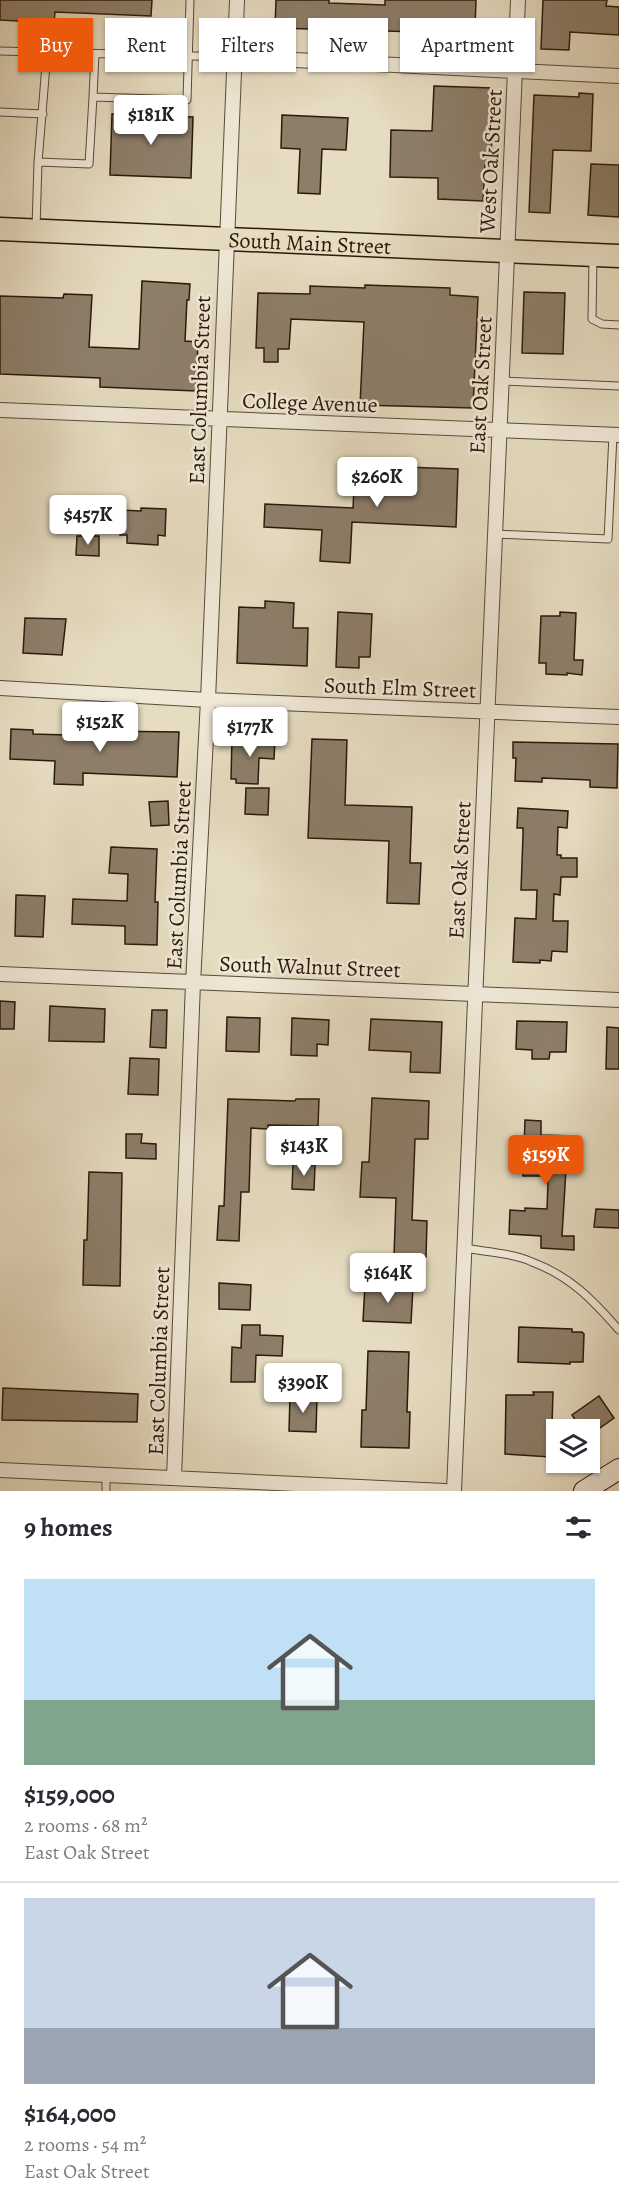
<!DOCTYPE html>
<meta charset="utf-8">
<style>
:root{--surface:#fff;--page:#f7f7f7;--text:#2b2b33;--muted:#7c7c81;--line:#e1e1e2;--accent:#ea580c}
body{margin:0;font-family:Alegreya,serif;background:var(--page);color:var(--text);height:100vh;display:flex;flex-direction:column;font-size:22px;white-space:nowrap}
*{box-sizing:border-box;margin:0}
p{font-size:20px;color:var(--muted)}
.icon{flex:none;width:33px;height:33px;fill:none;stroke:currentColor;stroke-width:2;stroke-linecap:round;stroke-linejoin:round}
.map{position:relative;height:1491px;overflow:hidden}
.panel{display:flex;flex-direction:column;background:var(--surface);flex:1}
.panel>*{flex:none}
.hud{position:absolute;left:18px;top:18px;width:584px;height:54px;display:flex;gap:12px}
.buttons{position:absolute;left:546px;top:1419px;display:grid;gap:12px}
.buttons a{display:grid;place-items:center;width:54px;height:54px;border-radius:0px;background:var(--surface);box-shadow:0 2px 4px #0004;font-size:30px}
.price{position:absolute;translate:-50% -51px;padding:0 14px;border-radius:6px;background:#fff;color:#222;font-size:20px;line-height:39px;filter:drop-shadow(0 2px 3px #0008)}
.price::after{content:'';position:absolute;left:50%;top:36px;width:18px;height:14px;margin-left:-9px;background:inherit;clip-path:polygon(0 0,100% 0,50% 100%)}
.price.current{background:var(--accent);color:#fff}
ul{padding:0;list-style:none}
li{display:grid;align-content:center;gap:12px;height:318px;padding:0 24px}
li+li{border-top:2px solid var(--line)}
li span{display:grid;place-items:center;height:186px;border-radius:0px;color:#555}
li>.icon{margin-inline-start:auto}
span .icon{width:108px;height:108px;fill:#fffc;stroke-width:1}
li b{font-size:26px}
h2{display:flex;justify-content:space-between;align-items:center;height:72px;padding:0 24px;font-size:26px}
.tag{padding:0 21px;border-radius:0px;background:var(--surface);box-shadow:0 2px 4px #0004;font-size:21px;line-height:54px}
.tag.current{background:var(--accent);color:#fff}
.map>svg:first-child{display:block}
.building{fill:#8d7e6a;stroke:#2c190b;stroke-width:1.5}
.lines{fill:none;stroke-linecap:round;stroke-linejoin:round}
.lane-casing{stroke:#5a4a38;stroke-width:9}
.street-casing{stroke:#5a4a38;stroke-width:16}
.secondary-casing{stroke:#2c190b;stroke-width:22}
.primary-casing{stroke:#2c190b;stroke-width:25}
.lane{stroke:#efe8d7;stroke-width:7}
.street{stroke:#efe8d7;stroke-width:14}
.secondary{stroke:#efe8d7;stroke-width:20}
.primary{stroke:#e6dcc1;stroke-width:22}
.labels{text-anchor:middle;stroke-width:5;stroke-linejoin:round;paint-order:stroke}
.street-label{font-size:22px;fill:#2c190b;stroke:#efe8d7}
</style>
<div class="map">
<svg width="619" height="1491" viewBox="0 0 619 1491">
<rect width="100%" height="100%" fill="#e6dcc1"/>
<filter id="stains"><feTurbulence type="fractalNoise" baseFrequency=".00333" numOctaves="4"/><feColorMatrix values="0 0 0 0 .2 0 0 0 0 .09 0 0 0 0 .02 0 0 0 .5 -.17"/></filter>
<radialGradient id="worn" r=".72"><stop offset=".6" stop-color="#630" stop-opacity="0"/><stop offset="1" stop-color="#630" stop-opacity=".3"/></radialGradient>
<path class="building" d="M0 0H152L151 16 55 12 54 23 0 20Z
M276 0H329V3L385 5V0H476L475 26H470V31L421 29V32L275 28Z
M543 0H607L606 6 619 7V35L570 32 569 50 541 49Z
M434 86 493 88 491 165H485L483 201 438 199V178L390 177 391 130 432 131Z
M579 93 593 94 591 151 553 150 550 213 529 212 534 95 579 97Z
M112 114 193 117 191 178 110 175Z
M282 115 348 118 346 150 322 149 320 194 298 193 300 149 281 148Z
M591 164 619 165V217L588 215Z
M142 281 190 284 189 300H187L185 341 198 342 196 391 100 387V378L0 374V296L63 298 64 294 92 295 89 347 139 349Z
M365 285 450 288V295L478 297 473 408 360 405 364 322 291 319 289 349H278V362H264V348H256L258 293 310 294V286L365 288Z
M524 292 565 293 563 354 522 353Z
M376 466 458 469 456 527 352 522 350 563 320 561 322 530 264 527 265 504 353 508 354 489 374 490Z
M141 508 166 509 165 536 158 535V545L127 543V535H120L121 510 141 511Z
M77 536H99V556L76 555Z
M265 601 294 603 293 628H308L307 666 237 663 239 607 265 608Z
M338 612 372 614 370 657H359V668L336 667Z
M560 612 576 613 574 660H583L582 675 567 673V675L546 674V663H539L541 616H560Z
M25 618 66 619 62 655 23 653Z
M11 729 33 730V734L102 736V731L179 732 177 777 83 773V785L54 784 55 761 10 759Z
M232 738 275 739 274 759 259 758 258 784 236 783V779H231Z
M312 739 347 740 345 805 412 807 410 863H421L419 904 387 903 389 841 308 838Z
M513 742 618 744 617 788 590 787V780L542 778V782L515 781 516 758H513Z
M246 788H269L268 815 245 814Z
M168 801 169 825 151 826 149 802Z
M518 808 568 811 567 828 558 827 557 855H561V858H577V877H561L560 895 554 894 553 921H568L567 952 552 951 551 961 540 960V963L513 962 515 918 536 919 537 890H521L523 835V828H517Z
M111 847 157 849 155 902H158L157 945 125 944V926L72 924 73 899 127 901 128 874 109 873Z
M16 895 45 896 43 937 15 936Z
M0 1001 15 1002 14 1029H0Z
M50 1006 105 1009 104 1042 49 1041Z
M152 1010H167L166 1048 150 1047Z
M227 1017 260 1018 259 1052 226 1051Z
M292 1018 329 1020 328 1045 317 1044V1056L291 1055Z
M371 1019 442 1022 440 1073 410 1072 411 1052 369 1050Z
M517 1021 567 1022 566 1052H550L549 1059H532V1050L516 1049Z
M607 1027 619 1028V1069H606Z
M130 1058 159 1059 158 1095 128 1094Z
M372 1098 429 1101 428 1139H415L412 1220 427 1221 426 1257 394 1256 396 1198 360 1197 362 1162H369Z
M228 1099 295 1101 296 1099H319L318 1126 268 1125V1129L251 1128 249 1192H241L239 1241 217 1240 219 1206H224Z
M525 1120 541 1121V1135L576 1136 575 1169H566L562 1236H574V1250L541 1248V1236L509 1234 510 1210 525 1211V1208L547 1209 548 1182H546V1176H523Z
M126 1134H142L141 1143 156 1144V1159L126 1158Z
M293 1164 315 1165 314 1190 292 1189Z
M89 1172 122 1173 120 1286 83 1285 84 1240H87Z
M596 1209 619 1210V1228L594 1227Z
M219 1283 251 1285 250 1310 219 1309Z
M365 1285 413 1286 411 1323 363 1321Z
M242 1325H260V1335L283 1336 282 1356 256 1355 255 1382H231L232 1347 241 1348Z
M519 1327 572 1329V1332H582L584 1334 583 1362H570V1364L518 1362Z
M368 1351 409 1352 407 1412H410L409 1448 361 1447 362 1410H366Z
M3 1388 138 1394 137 1422 2 1420Z
M533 1392H553L551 1457 505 1454 506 1395H534Z
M290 1396 317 1397 316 1432 289 1431Z
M599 1396 614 1418 597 1430H582L572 1415Z"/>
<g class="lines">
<defs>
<path id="lane" d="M0 51 234 57
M95 54 93 97 187 100 190 0
M0 112 43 114
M38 162 89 164 93 97
M36 228 38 162 47 53
M593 258 592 319 602 324 619 325
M502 381 619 386
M495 534 608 539 613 435
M464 1248C486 1252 512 1253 532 1262 570 1276 593 1300 619 1330
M106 1475V1491"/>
<path id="street" d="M234 57 619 76
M0 410 619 435
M0 688 208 700 619 717
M0 974 619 1000
M0 1470 445 1491
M174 1478 193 983 208 700 237 0
M454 1491 518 0"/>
<path id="secondary" d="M584 1491 619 1469"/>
<g id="primary">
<path id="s1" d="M0 229 619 256"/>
</g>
</defs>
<use href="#lane" class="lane-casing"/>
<use href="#street" class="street-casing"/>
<use href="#secondary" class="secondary-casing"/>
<use href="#primary" class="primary-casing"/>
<use href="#lane" class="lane"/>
<use href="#street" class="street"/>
<use href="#secondary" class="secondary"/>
<use href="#primary" class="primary"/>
</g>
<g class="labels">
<g class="street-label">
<text transform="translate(490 161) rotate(-87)" y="8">West Oak Street</text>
<text dy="8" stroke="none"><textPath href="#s1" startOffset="310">South Main Street</textPath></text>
<text transform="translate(480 385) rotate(-87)" y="8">East Oak Street</text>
<text transform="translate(199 390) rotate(-88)" y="8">East Columbia Street</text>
<text transform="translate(310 402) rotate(2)" y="8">College Avenue</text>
<text transform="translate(400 687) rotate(2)" y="8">South Elm Street</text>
<text transform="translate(459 870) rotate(-87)" y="8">East Oak Street</text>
<text transform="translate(178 875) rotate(-87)" y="8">East Columbia Street</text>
<text transform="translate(310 966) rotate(2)" y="8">South Walnut Street</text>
<text transform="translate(158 1361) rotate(-88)" y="8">East Columbia Street</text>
</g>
</g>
<rect width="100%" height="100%" filter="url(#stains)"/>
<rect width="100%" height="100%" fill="url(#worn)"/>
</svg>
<div class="buttons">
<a><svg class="icon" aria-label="layers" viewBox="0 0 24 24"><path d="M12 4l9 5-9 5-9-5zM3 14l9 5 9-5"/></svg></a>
</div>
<b class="price" style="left:151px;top:146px">$181K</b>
<b class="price" style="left:377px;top:508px">$260K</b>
<b class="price" style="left:88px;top:546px">$457K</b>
<b class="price" style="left:100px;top:753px">$152K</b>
<b class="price" style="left:250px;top:758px">$177K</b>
<b class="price" style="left:304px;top:1177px">$143K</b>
<b class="price current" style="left:546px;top:1186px">$159K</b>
<b class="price" style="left:388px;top:1304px">$164K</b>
<b class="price" style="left:303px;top:1414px">$390K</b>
<div class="hud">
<a class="tag current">Buy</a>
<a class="tag">Rent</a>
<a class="tag">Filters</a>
<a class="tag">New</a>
<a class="tag">Apartment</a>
</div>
</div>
<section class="panel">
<h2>9 homes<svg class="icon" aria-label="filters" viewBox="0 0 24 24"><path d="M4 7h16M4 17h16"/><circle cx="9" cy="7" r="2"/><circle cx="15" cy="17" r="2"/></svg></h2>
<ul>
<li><span style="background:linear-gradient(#bfe0f5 65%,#7fa58c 0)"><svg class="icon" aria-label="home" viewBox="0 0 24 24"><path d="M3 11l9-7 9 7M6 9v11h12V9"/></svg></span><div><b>$159,000</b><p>2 rooms · 68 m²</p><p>East Oak Street</p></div></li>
<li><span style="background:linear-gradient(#c9d6e8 70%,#9aa5b1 0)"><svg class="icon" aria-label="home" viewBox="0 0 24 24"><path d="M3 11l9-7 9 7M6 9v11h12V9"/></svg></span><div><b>$164,000</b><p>2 rooms · 54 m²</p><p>East Oak Street</p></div></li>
</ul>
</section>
